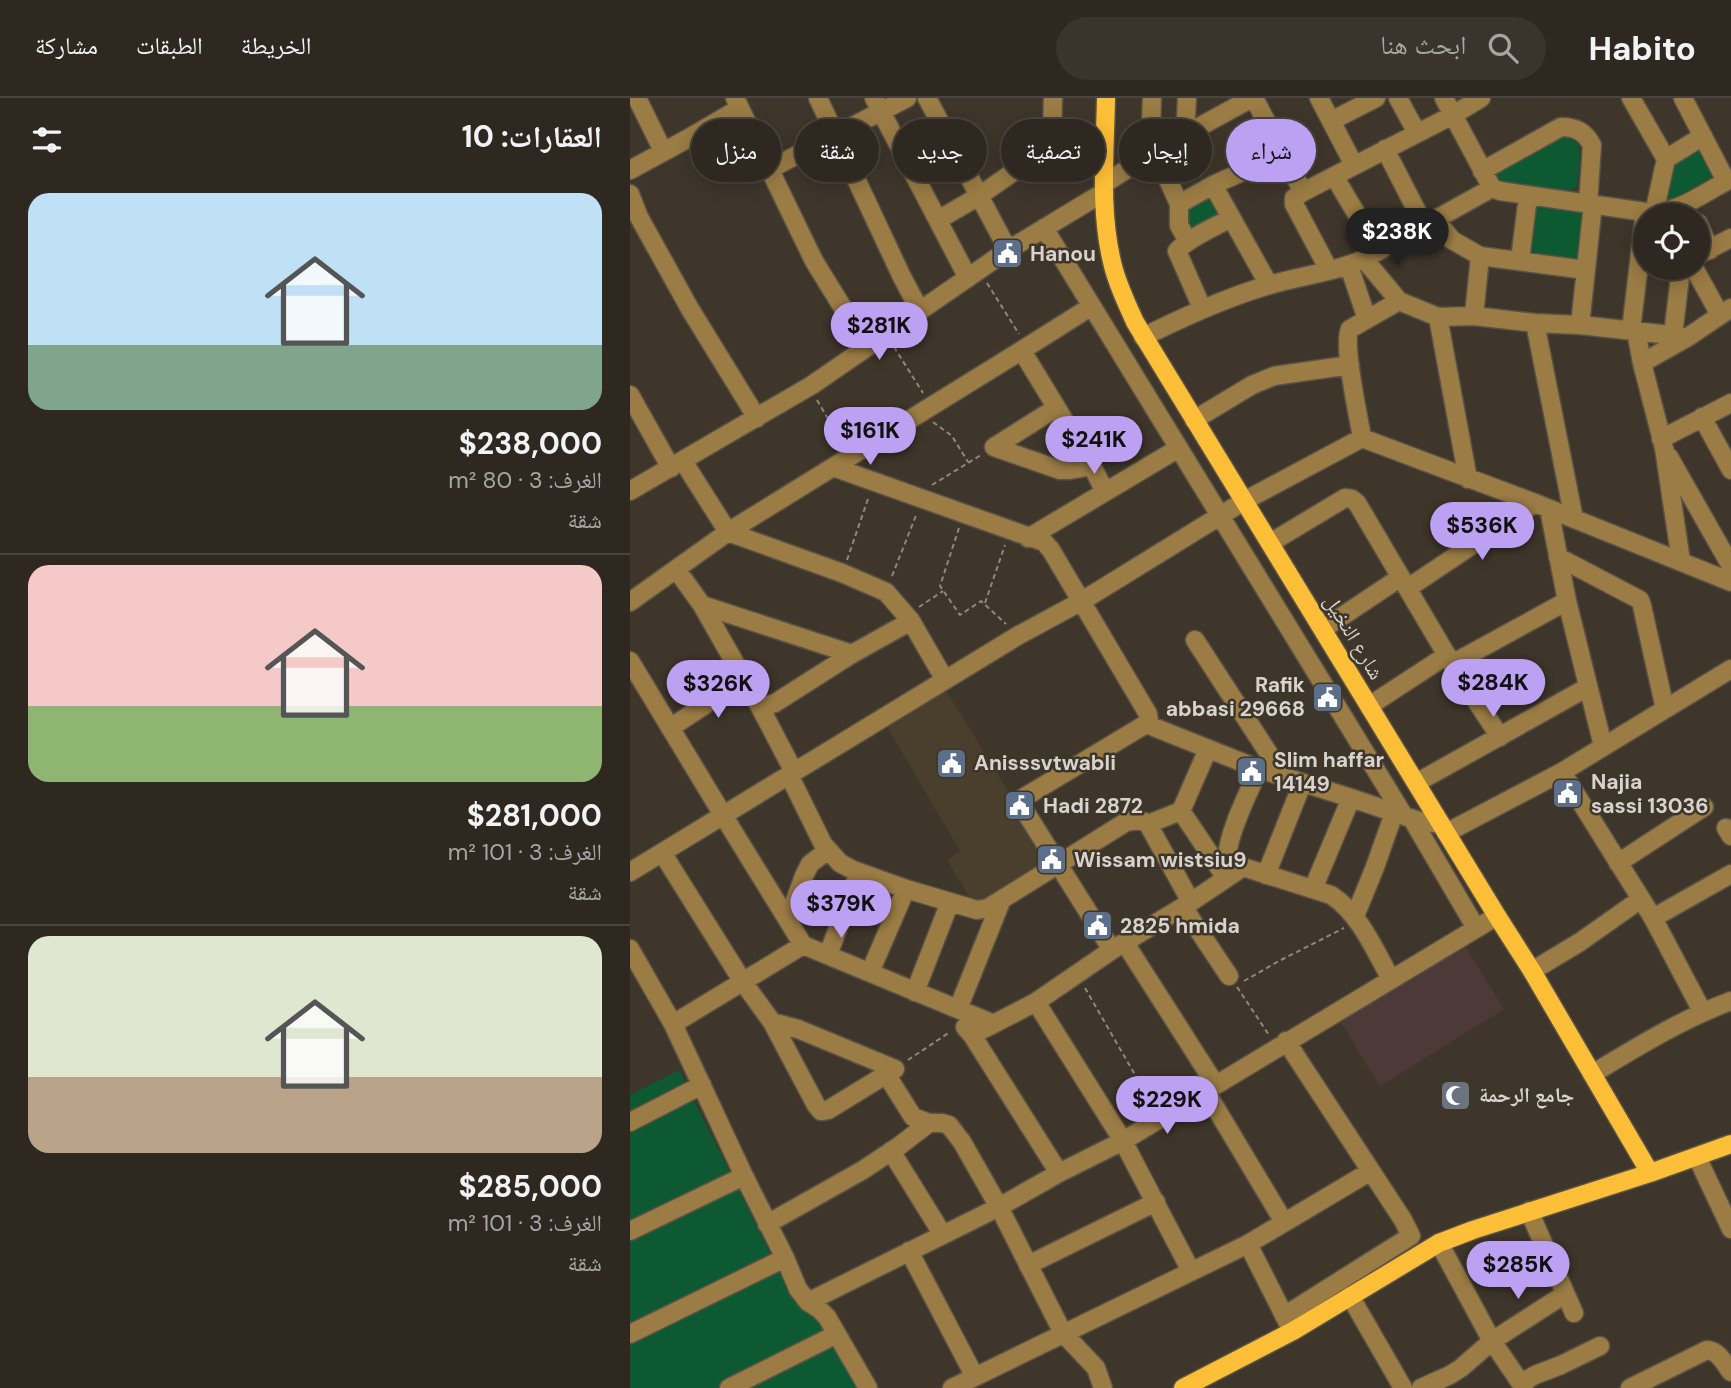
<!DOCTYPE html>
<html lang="ar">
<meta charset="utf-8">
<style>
:root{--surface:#2e2820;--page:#3a342d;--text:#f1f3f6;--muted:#a7a6a5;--line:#49443e;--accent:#bca0f2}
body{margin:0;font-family:"DM Sans","Noto Naskh Arabic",sans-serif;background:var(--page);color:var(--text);direction:rtl;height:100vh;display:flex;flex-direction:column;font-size:26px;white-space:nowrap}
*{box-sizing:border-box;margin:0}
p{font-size:23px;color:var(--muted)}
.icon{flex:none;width:38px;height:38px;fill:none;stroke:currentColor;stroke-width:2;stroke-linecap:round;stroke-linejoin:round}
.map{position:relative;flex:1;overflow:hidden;direction:ltr}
.sheet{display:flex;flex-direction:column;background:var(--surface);width:630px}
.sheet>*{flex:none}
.hud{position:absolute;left:21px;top:21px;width:665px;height:63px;direction:rtl;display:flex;gap:14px}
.tools{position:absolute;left:1003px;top:105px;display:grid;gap:14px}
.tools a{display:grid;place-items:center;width:77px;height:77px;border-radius:50%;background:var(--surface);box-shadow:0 4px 18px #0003,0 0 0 2px var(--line);font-size:35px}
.price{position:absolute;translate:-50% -60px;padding:0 16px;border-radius:24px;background:var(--accent);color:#111;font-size:23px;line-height:46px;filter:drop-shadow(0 2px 4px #0008)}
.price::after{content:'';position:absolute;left:50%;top:42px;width:21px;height:16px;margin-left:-10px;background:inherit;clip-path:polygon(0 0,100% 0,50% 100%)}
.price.on{background:#222;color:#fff}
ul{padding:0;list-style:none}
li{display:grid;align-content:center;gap:14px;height:371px;padding:0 28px}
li+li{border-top:2px solid var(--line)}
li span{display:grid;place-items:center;height:217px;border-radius:21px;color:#555}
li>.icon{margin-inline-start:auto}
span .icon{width:126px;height:126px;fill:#fffc;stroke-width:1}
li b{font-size:30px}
h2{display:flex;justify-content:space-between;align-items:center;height:84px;padding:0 28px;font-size:30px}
.chip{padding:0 24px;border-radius:32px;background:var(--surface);box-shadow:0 4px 18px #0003,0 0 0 2px var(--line);font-size:24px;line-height:63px}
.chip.on{background:var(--accent);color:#111}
header{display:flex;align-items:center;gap:42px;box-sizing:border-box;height:98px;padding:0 35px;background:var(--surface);border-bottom:2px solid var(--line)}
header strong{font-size:33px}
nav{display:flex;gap:38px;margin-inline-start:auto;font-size:24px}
.search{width:490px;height:63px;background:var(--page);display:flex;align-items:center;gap:18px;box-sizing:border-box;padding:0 24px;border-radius:38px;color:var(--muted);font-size:26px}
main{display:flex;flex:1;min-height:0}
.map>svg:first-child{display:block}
.built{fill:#4a3e2c}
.education{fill:#4e3939}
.green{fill:#0d5931}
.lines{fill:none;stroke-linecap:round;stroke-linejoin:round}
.minor-casing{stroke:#5a5247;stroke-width:21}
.major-casing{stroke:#5a5247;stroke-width:21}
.path{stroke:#8e877e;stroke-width:2;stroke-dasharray:5 3.5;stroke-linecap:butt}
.minor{stroke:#9a7c44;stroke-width:18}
.major{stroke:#fdbe38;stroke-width:18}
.labels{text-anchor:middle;stroke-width:5;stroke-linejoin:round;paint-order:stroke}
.poi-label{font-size:21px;font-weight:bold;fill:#d8d3cc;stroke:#3e362a;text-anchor:start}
.street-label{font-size:21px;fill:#d8d3cc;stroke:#3e362a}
</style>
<header>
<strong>Habito</strong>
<div class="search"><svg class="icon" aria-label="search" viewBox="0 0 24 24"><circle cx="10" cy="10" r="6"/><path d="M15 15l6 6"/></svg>ابحث هنا</div>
<nav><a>الخريطة</a><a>الطبقات</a><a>مشاركة</a></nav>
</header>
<main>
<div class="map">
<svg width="1101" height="1290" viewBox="0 0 1101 1290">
<rect width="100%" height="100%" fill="#3e362a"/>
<path class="built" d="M312 586 422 764 346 810 317 762 330 753 253 622Z"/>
<path class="education" d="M834 846 874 911 750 988 709 921Z"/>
<path class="green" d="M929 34 946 39C952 54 949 72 947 88L939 94 873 86 868 83 861 73Z
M1070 44 1087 76 1038 104 1027 106 1033 64Z
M582 92 597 118 560 140 552 108Z
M898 105 953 111 946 166 891 156Z
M49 972 165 1205 189 1216 229 1290H0V997Z"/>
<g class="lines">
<defs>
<path id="minor" d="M7 0 33 53
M105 0 184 163 237 249
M188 0 272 179 290 213
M244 0 338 180
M297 0 378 152
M624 0 673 94 823 17 851 0
M689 0 724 67
M768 0 787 35
M814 0 862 90 870 93 1015 114C1048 117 1072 95 1101 81
M1001 0 1036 61 1024 115
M1053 0 1096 83
M701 23 746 0
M555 36 557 0
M755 51 794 127
M525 53 549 106V127L558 144
M520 57 522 0
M1036 61 1073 38
M140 71 277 0
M0 72 57 41 110 10
M852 73 931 29C946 29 955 34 962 47L958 106
M704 78 748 152
M474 86 525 53 622 0
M583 87 639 187
M673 94 664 100V106L699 172
M0 96 9 119 60 211 127 320
M549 106 583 87 632 65H639L663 73
M805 121 822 142 850 158 956 172
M308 122 349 98 419 49 422 40 423 0
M1068 125 1080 152
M414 130 774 718
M1068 157 1101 140
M734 161 769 203 808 219 844 218 905 225 950 227 1058 239
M890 162 898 98
M719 168 737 221
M1064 170 1090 217
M572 210 547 153C558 140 585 129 601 120
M844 218 850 158
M808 219 838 381
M905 225 944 421
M950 227 963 106
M1001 232 1015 114
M1006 233 1012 265 1034 350 1051 463
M1043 237 1051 170
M513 239C554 219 595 200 639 187 671 178 705 174 734 161L862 90
M392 253 462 368 475 394
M1012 265 1058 239 1101 210
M0 297 41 370
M426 310 364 349 430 372H440L462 368
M1072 319 1101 372
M564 322 622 287 644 278 720 267
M732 340C729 320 712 246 720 231L769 203
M1031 341 1101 305
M1039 359 1101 468
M53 363 98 434 212 475 256 494 281 523 315 582
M203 369 414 444 421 452 518 616 519 624 516 626 393 700 390 704 391 707 482 852
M0 393 182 287 378 152 474 94
M919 411 937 503 973 648
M398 440 549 350
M640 445 715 400 722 401 727 405 822 566 870 639
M928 459 1010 502 1012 508 1035 611
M46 471 72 507 222 556 281 523
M778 490 905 405
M0 504 98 434 397 249 462 208
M72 507 130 609 145 605 222 556
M693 531 771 479
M565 542 654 679
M0 563 93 717 173 847 364 926
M822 566 937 503
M739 608 817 557
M130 609 164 674
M516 626 629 671 721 700 789 723 811 726
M40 630 114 581
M578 651 551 713 596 780
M932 674 1023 820 1072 913
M159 677 193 746 210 765 223 772 276 791 347 812 358 810 496 724C503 723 512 721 518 726L551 713
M786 685 958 589
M782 721 846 830
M518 726 561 804
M1096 730 1101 738
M816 735 932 674 1101 571
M33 756 113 884 142 924
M988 765 1074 709
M613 769 598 760C595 741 620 691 629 671
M0 774 389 537 452 503 614 403 732 340 905 405 1101 484
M636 777 672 686
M683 791 721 700
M553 809 599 878
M725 818 745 769 764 715
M1023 820 1101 776
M158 822 174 778 180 766 198 752
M495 845 585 986
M0 851 43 926 114 1078 155 1160 168 1191 178 1204 189 1211 197 1219 238 1290
M198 857 229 774
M902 873 950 844 1011 801
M240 874 276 791
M285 894 320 804
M406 904 493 1043 561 1173
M328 911 372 801
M142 924 168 931 265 971 198 1012 191 1013 186 1007Z
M43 926 173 847
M335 929 342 937 429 1075
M342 937 406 904 482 852 561 804 613 769 701 797C730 816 744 851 761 881
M256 976 283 1019 299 1025H312L319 1027 332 1044 369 1109 433 1235 466 1270 473 1290
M962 976C1007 949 1052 921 1101 903
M575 992 654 1124
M0 1024 72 987
M261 1053 313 1137
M1067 1059 1101 1131
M899 1113 944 1215
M137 1126 233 1072 269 1048 299 1025
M0 1133 114 1078
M809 1145 862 1243 894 1290
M618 1146 659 1227
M279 1153 345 1279
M398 1167 526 1104
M720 1198 773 1290
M178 1204 369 1109 429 1075 493 1043 867 818
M654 1218 781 1138 773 1122 656 943
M0 1236 155 1160
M891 1285 905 1277 931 1267 970 1248
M99 1290 207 1236
M322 1290 618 1146 741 1073
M791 1290 820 1277 831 1270 862 1243 935 1196
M1000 1290 1077 1252C1089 1253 1094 1265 1101 1274"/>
<path id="major" d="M476 0C475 56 469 114 483 168 488 188 497 206 505 224L867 818 902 873 1020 1075
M553 1290 663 1233 809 1145 843 1132 1020 1075 1101 1046"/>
</defs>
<use href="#minor" class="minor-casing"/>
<use href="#major" class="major-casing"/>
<path class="path" d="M357 185 389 236
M264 249 293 295
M187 302 212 345
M303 324 322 338 338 364
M302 387 351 357
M329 430 310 488 330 517 351 503 376 526
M217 462 239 398
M262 478 287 415
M355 505 375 447
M289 509 313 493
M614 883 647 864 714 830
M607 889 639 937
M455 890 508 982
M278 962 320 934"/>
<use href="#minor" class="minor"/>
<use href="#major" class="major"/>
</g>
<defs>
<symbol id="civic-square" viewBox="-11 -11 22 22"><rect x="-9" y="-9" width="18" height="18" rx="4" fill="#5c6f8a" stroke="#3e362a"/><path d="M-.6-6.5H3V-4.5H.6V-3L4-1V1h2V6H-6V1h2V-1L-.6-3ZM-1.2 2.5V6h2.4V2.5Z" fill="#fff"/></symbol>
<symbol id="mosque-square" viewBox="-11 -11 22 22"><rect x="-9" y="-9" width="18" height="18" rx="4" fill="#6b7280" stroke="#3e362a"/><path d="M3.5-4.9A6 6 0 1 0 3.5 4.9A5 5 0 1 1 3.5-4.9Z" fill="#fff"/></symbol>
</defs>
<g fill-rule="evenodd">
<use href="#civic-square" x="360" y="138" width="35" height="35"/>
<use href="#civic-square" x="680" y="582" width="35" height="35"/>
<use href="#civic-square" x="304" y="648" width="35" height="35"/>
<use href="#civic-square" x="604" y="656" width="35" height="35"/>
<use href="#civic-square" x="920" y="678" width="35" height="35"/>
<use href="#civic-square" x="372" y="690" width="35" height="35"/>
<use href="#civic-square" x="404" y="744" width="35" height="35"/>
<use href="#civic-square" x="450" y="810" width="35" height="35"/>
<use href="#mosque-square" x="808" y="980" width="35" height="35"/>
</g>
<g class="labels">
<g class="poi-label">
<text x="400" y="163">Hanou</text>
<text x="675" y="594" text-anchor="end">Rafik<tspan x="675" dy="24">abbasi 29668</tspan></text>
<text x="644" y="669">Slim haffar<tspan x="644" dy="24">14149</tspan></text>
<text x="344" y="672">Anisssvtwabli</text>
<text x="961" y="691">Najia<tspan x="961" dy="24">sassi 13036</tspan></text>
<text x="413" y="715">Hadi 2872</text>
<text x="444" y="769">Wissam wistsiu9</text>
<text x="490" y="835">2825 hmida</text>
<text x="849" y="1004">جامع الرحمة</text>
</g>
<g class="street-label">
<text transform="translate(724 539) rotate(59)" y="7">شارع النخيل</text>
</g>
</g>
</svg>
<div class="tools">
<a><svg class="icon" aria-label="locate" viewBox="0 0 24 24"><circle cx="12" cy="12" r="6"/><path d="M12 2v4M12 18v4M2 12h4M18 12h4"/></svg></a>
</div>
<b class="price on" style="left:767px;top:170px">$238K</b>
<b class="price" style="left:249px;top:264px">$281K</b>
<b class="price" style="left:240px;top:369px">$161K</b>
<b class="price" style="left:464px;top:378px">$241K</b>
<b class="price" style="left:852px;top:464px">$536K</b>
<b class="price" style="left:863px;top:621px">$284K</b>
<b class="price" style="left:88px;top:622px">$326K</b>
<b class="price" style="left:211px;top:842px">$379K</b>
<b class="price" style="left:537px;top:1038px">$229K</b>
<b class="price" style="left:888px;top:1203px">$285K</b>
<div class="hud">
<a class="chip on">شراء</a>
<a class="chip">إيجار</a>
<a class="chip">تصفية</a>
<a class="chip">جديد</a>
<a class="chip">شقة</a>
<a class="chip">منزل</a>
</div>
</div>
<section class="sheet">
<h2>العقارات: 10<svg class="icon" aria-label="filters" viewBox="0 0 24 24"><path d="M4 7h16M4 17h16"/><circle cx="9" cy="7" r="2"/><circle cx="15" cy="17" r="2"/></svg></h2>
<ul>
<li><span style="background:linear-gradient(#bfe0f5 70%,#7fa58c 0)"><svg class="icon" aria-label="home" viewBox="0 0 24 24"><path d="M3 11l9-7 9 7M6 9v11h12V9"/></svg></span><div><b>$238,000</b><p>الغرف: 3 · 80 m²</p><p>شقة</p></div></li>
<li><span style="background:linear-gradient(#f6c9c9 65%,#8fb573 0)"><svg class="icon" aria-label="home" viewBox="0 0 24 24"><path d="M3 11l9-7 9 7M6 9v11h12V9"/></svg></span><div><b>$281,000</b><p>الغرف: 3 · 101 m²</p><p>شقة</p></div></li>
<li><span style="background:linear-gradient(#dfe7d0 65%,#b9a48a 0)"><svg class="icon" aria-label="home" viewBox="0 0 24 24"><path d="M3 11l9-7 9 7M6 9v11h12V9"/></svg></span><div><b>$285,000</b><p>الغرف: 3 · 101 m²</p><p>شقة</p></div></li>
</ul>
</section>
</main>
